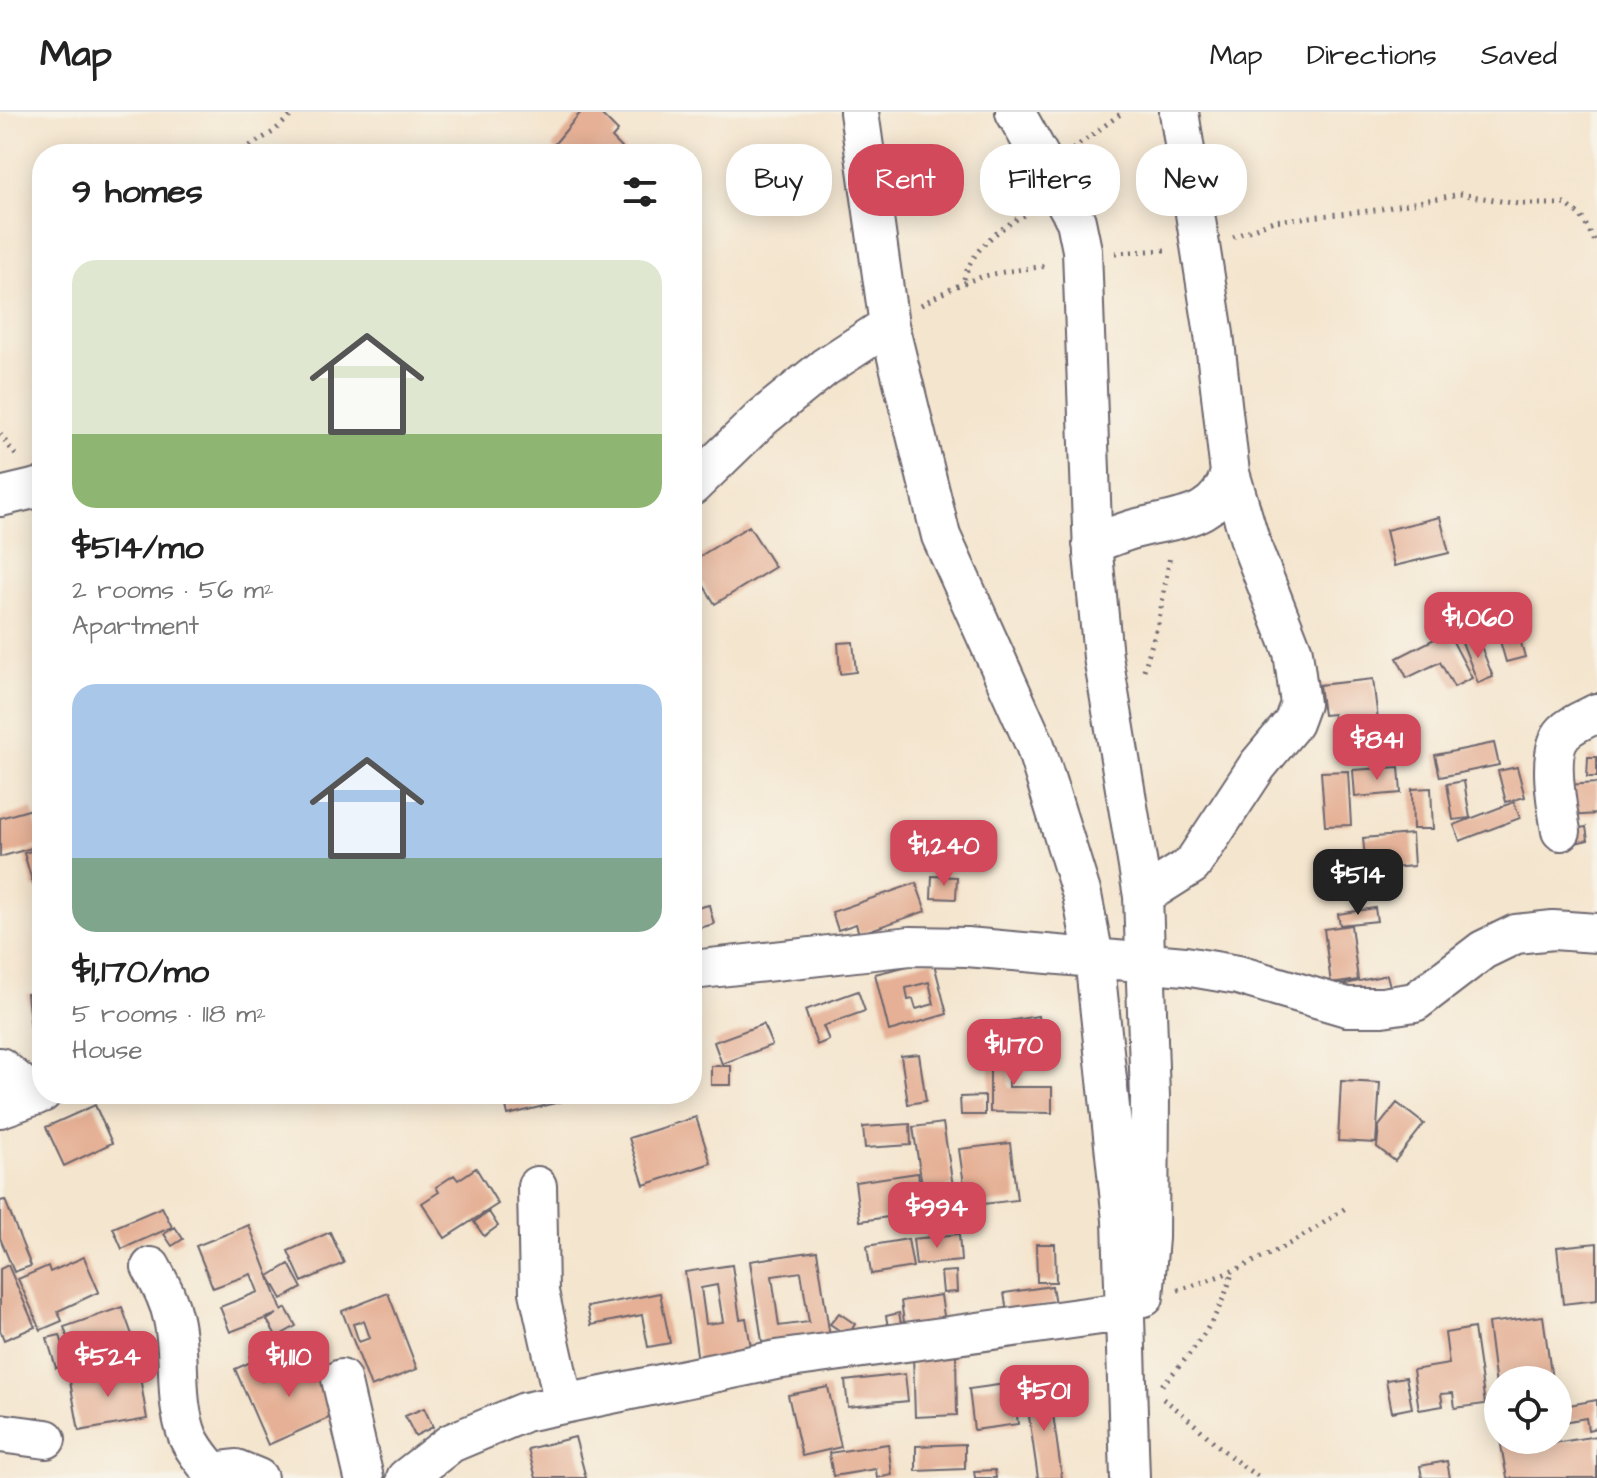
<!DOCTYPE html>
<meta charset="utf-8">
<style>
:root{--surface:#fff;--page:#f6f6f6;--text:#222;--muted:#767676;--line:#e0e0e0;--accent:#d1495b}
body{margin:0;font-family:"Architects Daughter",sans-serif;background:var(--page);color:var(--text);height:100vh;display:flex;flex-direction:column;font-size:30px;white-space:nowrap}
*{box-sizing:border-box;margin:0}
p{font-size:26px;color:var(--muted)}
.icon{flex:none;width:44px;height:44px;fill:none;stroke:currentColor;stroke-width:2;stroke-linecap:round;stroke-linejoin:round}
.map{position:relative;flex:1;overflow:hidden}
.panel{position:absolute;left:32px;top:32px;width:670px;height:960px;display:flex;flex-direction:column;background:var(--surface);border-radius:32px;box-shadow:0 4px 20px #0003}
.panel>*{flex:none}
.hud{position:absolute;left:726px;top:32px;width:750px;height:72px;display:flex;gap:16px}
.fabs{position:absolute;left:1484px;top:1254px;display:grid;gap:16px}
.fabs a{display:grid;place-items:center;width:88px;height:88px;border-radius:50%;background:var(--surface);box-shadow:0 4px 20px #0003;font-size:40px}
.price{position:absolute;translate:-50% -68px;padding:0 18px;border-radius:16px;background:var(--accent);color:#fff;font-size:26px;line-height:52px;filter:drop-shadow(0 2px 4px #0008)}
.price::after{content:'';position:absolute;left:50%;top:48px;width:24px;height:18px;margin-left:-12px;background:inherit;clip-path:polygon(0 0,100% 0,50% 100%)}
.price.on{background:#222;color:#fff}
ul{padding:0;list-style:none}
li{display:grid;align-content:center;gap:16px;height:424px;padding:0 40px}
li span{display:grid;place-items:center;height:248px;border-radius:24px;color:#555}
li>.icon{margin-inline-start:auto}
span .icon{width:144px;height:144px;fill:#fffc;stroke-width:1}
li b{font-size:34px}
h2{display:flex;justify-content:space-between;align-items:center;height:96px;padding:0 40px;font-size:34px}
.chip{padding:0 28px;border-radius:32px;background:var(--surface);box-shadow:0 4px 20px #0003;font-size:28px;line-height:72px}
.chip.on{background:var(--accent);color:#fff}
header{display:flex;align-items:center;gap:48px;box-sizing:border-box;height:112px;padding:0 40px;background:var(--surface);border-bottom:2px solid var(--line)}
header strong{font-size:38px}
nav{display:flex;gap:44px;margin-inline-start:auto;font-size:28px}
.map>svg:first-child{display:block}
.building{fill:#e5b095;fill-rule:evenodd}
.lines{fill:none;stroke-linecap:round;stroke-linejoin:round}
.street-casing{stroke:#6c666e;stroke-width:42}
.path{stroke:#6c666e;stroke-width:5;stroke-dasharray:2 6;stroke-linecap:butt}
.street{stroke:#fff;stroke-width:38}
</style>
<header>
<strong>Map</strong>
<nav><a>Map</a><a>Directions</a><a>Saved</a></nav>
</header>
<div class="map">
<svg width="1597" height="1366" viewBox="0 0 1597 1366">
<rect width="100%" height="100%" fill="#f7f3e8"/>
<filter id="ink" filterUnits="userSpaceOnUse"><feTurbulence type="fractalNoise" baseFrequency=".0125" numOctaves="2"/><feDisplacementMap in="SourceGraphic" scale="16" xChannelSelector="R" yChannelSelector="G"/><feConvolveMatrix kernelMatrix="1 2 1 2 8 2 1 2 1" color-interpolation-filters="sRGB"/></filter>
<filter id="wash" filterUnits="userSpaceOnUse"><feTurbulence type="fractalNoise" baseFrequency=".006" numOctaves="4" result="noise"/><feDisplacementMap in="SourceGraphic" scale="32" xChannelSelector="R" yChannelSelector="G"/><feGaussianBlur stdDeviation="1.8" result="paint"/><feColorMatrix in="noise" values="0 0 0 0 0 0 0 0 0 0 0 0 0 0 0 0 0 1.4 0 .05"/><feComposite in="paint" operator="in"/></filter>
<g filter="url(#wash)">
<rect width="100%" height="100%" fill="#f4e5ce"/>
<g id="blocks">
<path class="building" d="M581 0H599L618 19 612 26 628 42H560L552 35Z
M1440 405 1449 441 1394 454 1386 418Z
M749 414 775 455 715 492 692 455V449Z
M1497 489 1505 506 1461 528 1453 511Z
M1515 510 1525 545 1506 550 1496 515Z
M1448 520 1472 566 1454 575 1440 550 1407 566 1397 546Z
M1477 524 1493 565 1478 571 1462 530Z
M853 530 856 560 840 562 838 531Z
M1373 567 1381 633 1362 635 1361 627 1336 630 1333 602 1323 603 1319 573Z
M1494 631 1499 653 1440 665 1435 643Z
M1588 645H1597V665H1587Z
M1399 655 1401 681 1355 685 1353 658Z
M1517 655 1525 685 1506 690 1498 659Z
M1348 659 1351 713 1325 714 1321 660Z
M1464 669 1470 706 1453 708 1447 672Z
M1597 671V702L1569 704 1567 673Z
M1431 676 1433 717H1413L1412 677Z
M1514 690 1520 706 1460 729 1454 713Z
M32 697 42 733 0 745V706Z
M1586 715 1588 728 1571 732 1569 718Z
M1412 722 1414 754 1366 758 1363 726Z
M42 736V773L34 776 24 741Z
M932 764 957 765 956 787 931 786Z
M916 771 926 799 859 822 856 812 838 818 832 800Z
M709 793 714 812 692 818V797Z
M1375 796 1377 809 1340 813 1338 802Z
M1351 813 1358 868 1331 872 1324 817Z
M933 848 947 902 889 919 875 862ZM929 870 934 892 916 897 913 887 908 888 906 876Z
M1387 863 1391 878 1332 875Z
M858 879 865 899 823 914 829 928 817 933 805 898Z
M42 881V917L31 918 27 882Z
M1038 904 1041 922 994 929 991 912Z
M763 912 772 933 722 952 714 930Z
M990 929 1009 930V975H1052V1001L990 1000Z
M919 942 926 989 908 992 901 944Z
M711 954H731V973H711Z
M1341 969 1380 971 1376 1031 1338 1029Z
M517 982H574L575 986 508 1003 504 985Z
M985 984V1003H961L960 985Z
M1397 991 1424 1012 1395 1049 1377 1035 1379 1014Z
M95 993 112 1031 64 1054 46 1015Z
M696 1005 711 1051 644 1073 629 1026Z
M943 1011 953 1074 923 1079 913 1015Z
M910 1012 911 1033 865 1036 863 1015Z
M1010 1031 1017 1088 967 1094 959 1037Z
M476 1056 498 1092 445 1126 422 1091 439 1080 436 1075 454 1063 458 1068Z
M918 1061 923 1100 860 1109 855 1070Z
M5 1088 31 1154 14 1160 0 1126V1089Z
M162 1095 172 1115 122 1137 113 1116Z
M489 1100 498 1114 484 1124 474 1110Z
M249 1113 282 1199 286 1196 296 1214 277 1225 267 1208 277 1202 230 1220 220 1195 258 1180 251 1162 213 1176 196 1134Z
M175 1115 183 1127 172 1134 164 1122Z
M330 1120 344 1151 302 1170 288 1139Z
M959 1122 961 1149 916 1153 913 1127Z
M908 1127 913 1155 871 1162 867 1134Z
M1597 1131V1188L1563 1192 1557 1135Z
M1036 1132H1055L1056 1170H1037Z
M817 1139 830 1225 763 1236 750 1149ZM801 1160 809 1210 779 1214 772 1164Z
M84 1145 99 1180 58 1199 62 1209 41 1218 18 1167 48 1154 50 1160Z
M289 1152 302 1176 282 1187 269 1164Z
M8 1153 35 1215 4 1228 0 1218V1157Z
M732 1153 740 1207 746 1206 752 1241 698 1249 685 1160ZM717 1173 723 1210 706 1212 701 1176Z
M956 1159 957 1180 943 1181 941 1160Z
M1052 1174 1055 1192 1007 1200 1004 1181Z
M388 1181 417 1257 371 1275 342 1199ZM364 1209 370 1226 359 1230 353 1212Z
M660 1181 670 1231 648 1235 642 1203 591 1213 587 1195Z
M941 1183 945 1211 905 1217 901 1189Z
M122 1195 142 1251 124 1258 117 1240 94 1249 90 1240 74 1245 64 1215Z
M839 1201 855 1212 848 1224 830 1212Z
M899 1201 902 1217 889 1220 886 1204Z
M1543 1204 1552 1268H1498L1496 1274 1488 1211Z
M1474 1216 1485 1292 1455 1296 1453 1281 1441 1282 1443 1294 1419 1298 1413 1258 1449 1252 1445 1221Z
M60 1223 69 1253 56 1256 47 1226Z
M260 1233 279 1248 269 1260 250 1245Z
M956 1241 957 1303 915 1305 913 1242Z
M317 1245 342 1300 268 1333 235 1257 253 1249 262 1269Z
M117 1251 119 1262 139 1259 147 1307 79 1319 69 1264 84 1261 86 1270 103 1266 101 1253Z
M905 1262 908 1289 848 1295 845 1269Z
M1406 1265 1412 1296 1392 1300 1386 1268Z
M1013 1271 1018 1312 974 1318 969 1277Z
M1049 1274 1062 1366H1038L1025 1277Z
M828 1275 841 1335 802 1344 788 1283Z
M1597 1288V1316L1588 1318 1586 1306 1558 1311V1295Z
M424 1296 433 1315 415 1324 405 1304Z
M1597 1324V1366H1507L1500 1328H1548V1332Z
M575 1325 586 1366H536L528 1337Z
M888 1332 892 1363 877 1366 876 1357 833 1364 829 1341Z
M965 1332V1357L916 1359V1334Z
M1447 1349 1450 1366H1422L1420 1354Z
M995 1358 996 1366H975L974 1359Z"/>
</g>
</g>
<g filter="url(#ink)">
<use href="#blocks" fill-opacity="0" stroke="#6c666e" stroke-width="2"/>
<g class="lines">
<defs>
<path id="street" d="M859 0 889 213 941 424 1035 633 1082 783 1094 845 1122 1108 1130 1366
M1015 0 1076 109 1082 138 1093 442 1103 545 1143 784 1150 985 1149 1126 1144 1185
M692 374 762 306 825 255 889 213
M0 385 42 375
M1092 432C1106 427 1120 421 1134 417 1173 406 1217 409 1230 361L1214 222 1179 0
M1561 719C1557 695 1546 638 1564 620 1573 611 1586 607 1597 601
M1143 784 1192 753 1258 653 1293 611 1300 592 1293 540 1252 435 1230 361
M692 858 910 834 967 835 1185 854 1238 863 1347 895H1382L1415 890 1483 838 1516 822 1553 818 1597 821
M0 955 35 984
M0 996 42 981
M537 1074 539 1180 564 1292
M151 1155C160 1172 169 1187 173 1207 182 1246 173 1287 188 1325 195 1341 207 1352 216 1366
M341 1267 364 1366
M0 1321 46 1327
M212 1360 236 1357 258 1366
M406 1366 451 1331 525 1300 776 1248 1122 1200"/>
</defs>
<use href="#street" class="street-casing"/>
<path class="path" d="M1073 37 1123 0
M236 42 273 20 295 0
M1233 125 1273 109 1376 98 1460 82 1518 92H1566L1581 104 1597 133
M1115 141 1165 138
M964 167C973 135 1001 115 1030 100
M921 193C975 162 987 162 1047 154
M0 322 18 346
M1144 558 1159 508 1170 444
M1178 1178C1239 1160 1297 1132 1348 1094
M1162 1273C1192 1242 1221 1204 1232 1161
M1163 1287C1198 1311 1224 1345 1261 1366"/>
<use href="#street" class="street"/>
</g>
</g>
</svg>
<div class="fabs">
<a><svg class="icon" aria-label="locate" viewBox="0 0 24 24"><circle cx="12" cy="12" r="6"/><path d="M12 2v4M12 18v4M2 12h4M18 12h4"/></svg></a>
</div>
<b class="price" style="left:1478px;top:548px">$1,060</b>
<b class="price" style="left:1377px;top:670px">$841</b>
<b class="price" style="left:944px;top:776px">$1,240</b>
<b class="price on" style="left:1358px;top:805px">$514</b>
<b class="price" style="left:1014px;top:975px">$1,170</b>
<b class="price" style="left:937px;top:1138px">$994</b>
<b class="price" style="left:108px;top:1287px">$524</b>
<b class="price" style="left:289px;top:1287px">$1,110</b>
<b class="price" style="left:1044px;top:1321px">$501</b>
<div class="hud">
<a class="chip">Buy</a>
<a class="chip on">Rent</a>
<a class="chip">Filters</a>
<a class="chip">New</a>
</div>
<section class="panel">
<h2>9 homes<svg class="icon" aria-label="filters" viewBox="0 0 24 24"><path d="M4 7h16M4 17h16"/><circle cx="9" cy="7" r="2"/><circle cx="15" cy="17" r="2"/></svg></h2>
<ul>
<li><span style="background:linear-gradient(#dfe7d0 70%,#8fb573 0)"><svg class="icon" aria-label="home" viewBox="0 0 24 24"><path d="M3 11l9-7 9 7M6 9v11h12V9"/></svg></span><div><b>$514/mo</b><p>2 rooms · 56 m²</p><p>Apartment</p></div></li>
<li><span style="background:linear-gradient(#a9c7e8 70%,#7fa58c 0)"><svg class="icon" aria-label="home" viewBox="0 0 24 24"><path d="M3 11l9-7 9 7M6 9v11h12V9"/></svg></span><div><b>$1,170/mo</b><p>5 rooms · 118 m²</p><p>House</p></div></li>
</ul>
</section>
</div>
